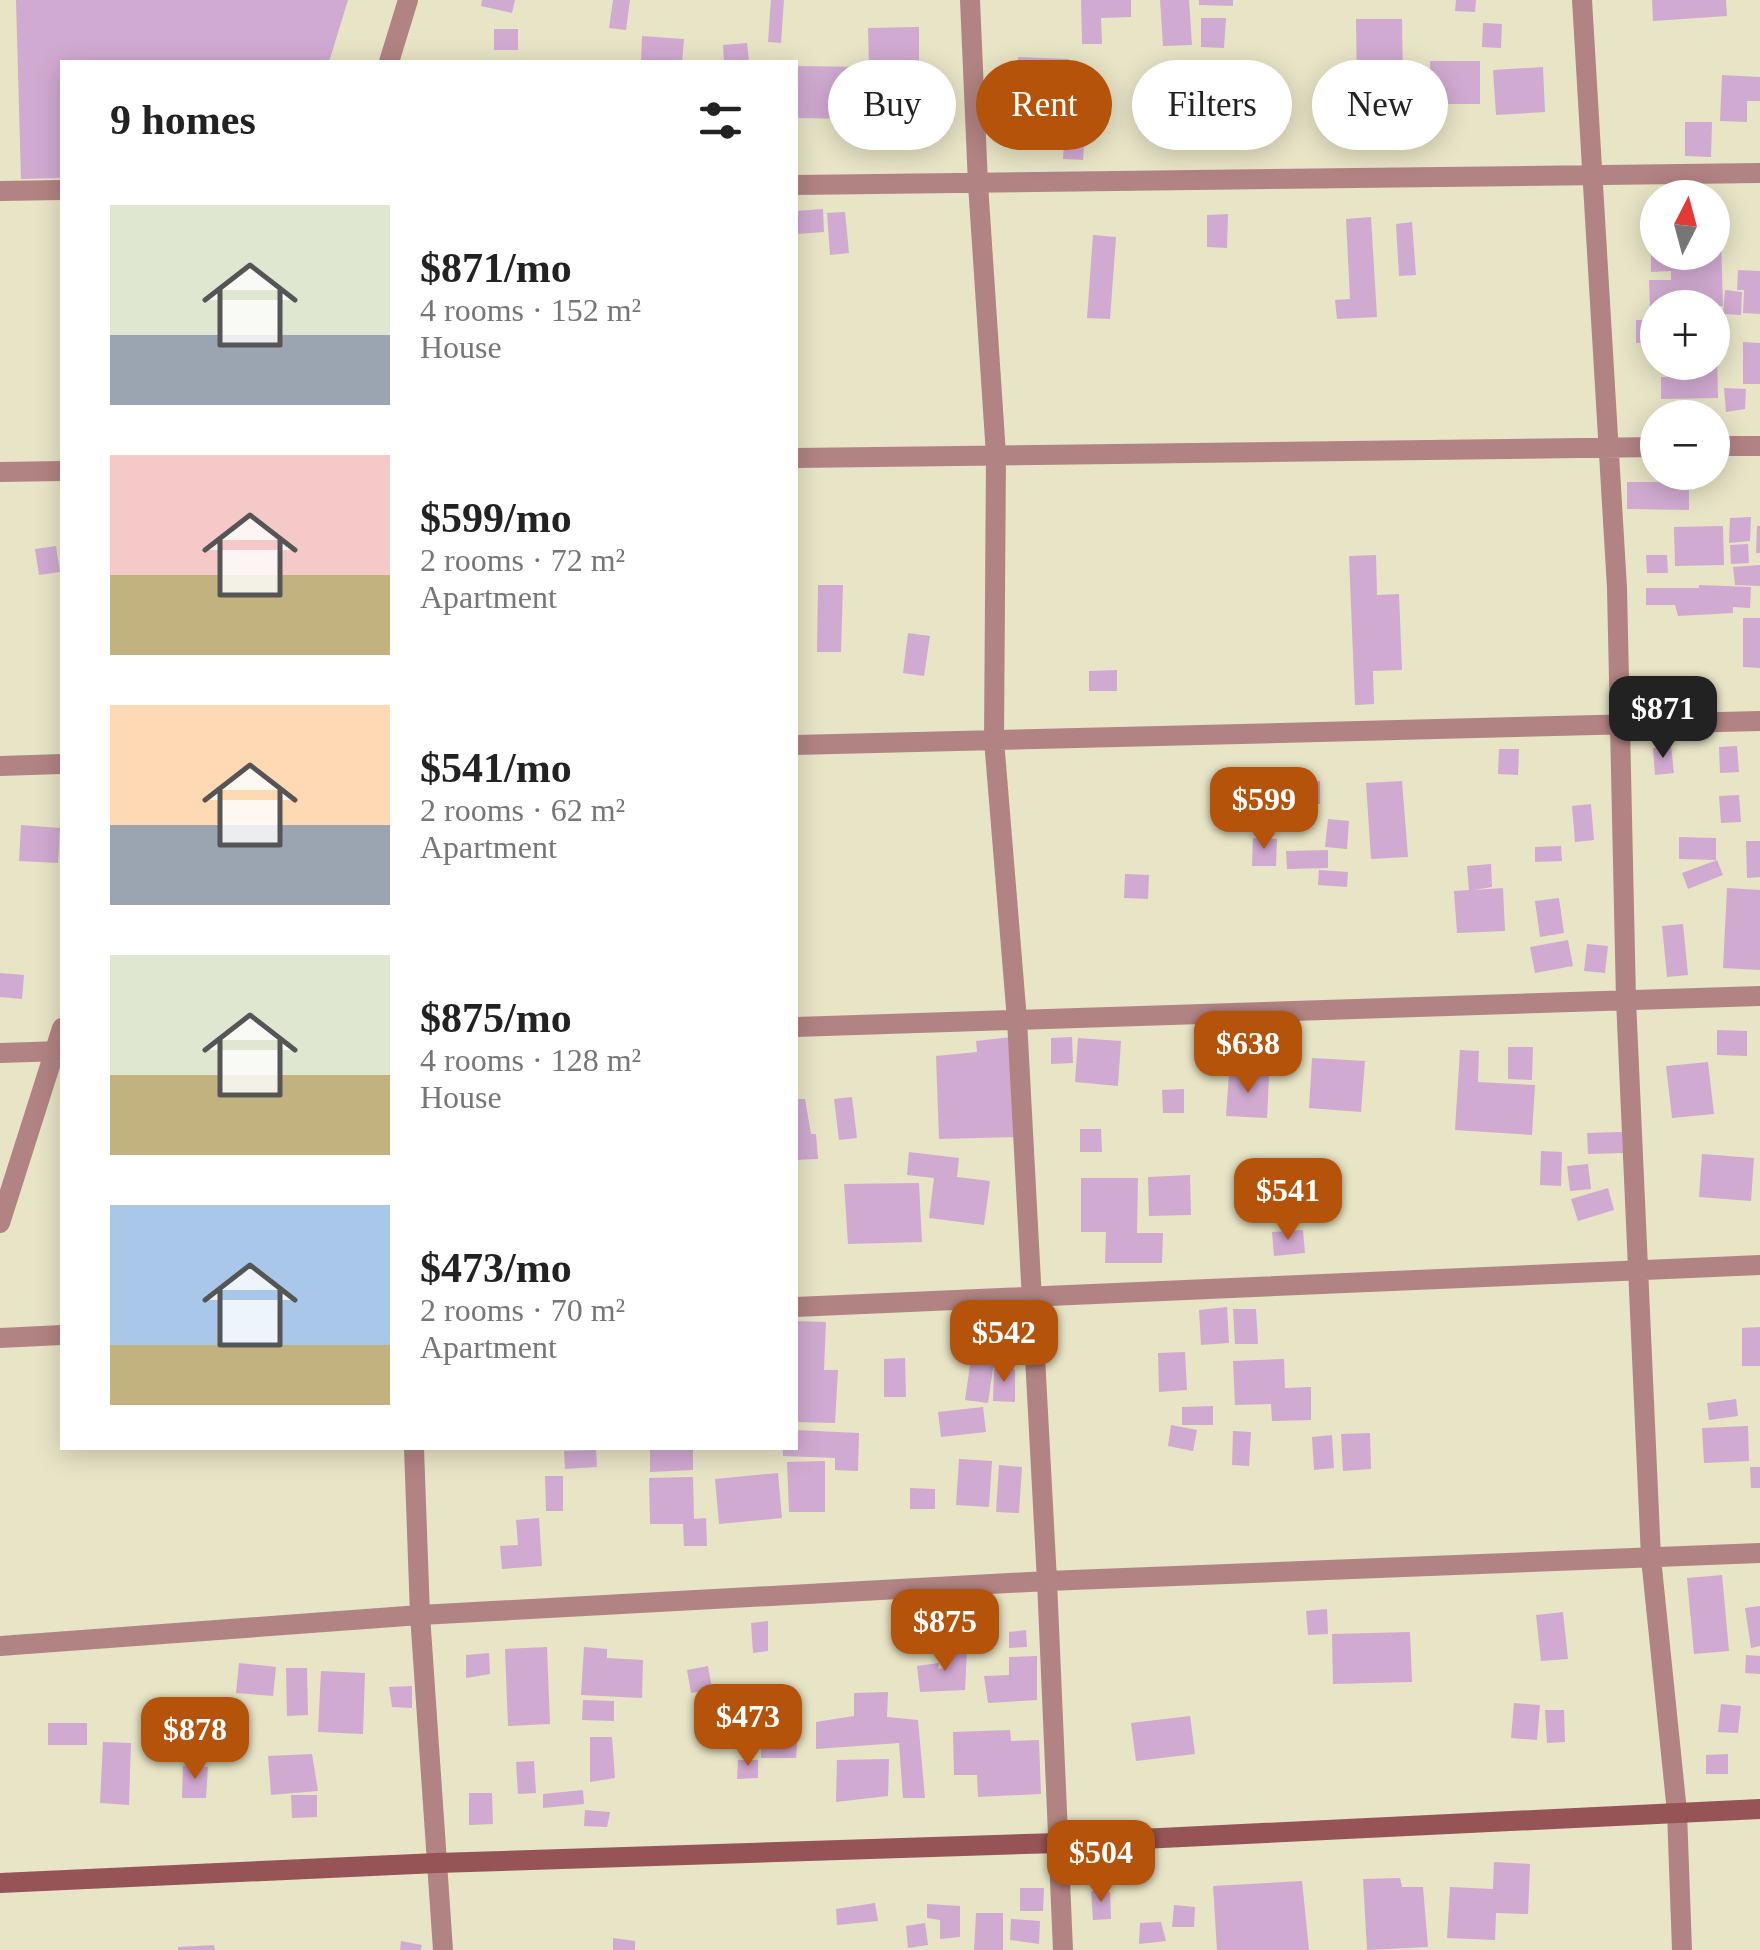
<!DOCTYPE html>
<meta charset="utf-8">
<style>
:root{--surface:#fff;--page:#f2f2f2;--text:#222;--muted:#767676;--accent:#b45309}
body{margin:0;font-family:"Times New Roman",serif;background:var(--page);color:var(--text);height:100vh;display:flex;flex-direction:column;font-size:38px;white-space:nowrap}
*{box-sizing:border-box;margin:0}
p{font-size:32px;color:var(--muted)}
.icon{flex:none;width:55px;height:55px;fill:none;stroke:currentColor;stroke-width:2;stroke-linecap:round;stroke-linejoin:round}
.map{position:relative;flex:1;overflow:hidden}
.panel{position:absolute;left:60px;top:60px;width:738px;height:1390px;display:flex;flex-direction:column;background:var(--surface);border-radius:0px;box-shadow:0 5px 25px #0003}
.panel>*{flex:none}
.banner{position:absolute;left:828px;top:60px;width:782px;height:90px;display:flex;gap:20px}
.needle{width:65px;rotate:6deg}
.fabs{position:absolute;left:1640px;top:180px;display:grid;gap:20px}
.fabs a{display:grid;place-items:center;width:90px;height:90px;border-radius:50%;background:var(--surface);box-shadow:0 5px 25px #0003;font-size:50px}
.price{position:absolute;translate:-50% -85px;padding:0 22px;border-radius:20px;background:var(--accent);color:#fff;font-size:32px;line-height:65px;filter:drop-shadow(0 2px 5px #0008)}
.price::after{content:'';position:absolute;left:50%;top:60px;width:30px;height:22px;margin-left:-15px;background:inherit;clip-path:polygon(0 0,100% 0,50% 100%)}
.price.active{background:#222;color:#fff}
ul{padding:0;list-style:none}
li{display:flex;align-items:center;gap:30px;height:250px;padding:0 50px}
li span{display:grid;place-items:center;flex:none;width:280px;height:200px;border-radius:0px;color:#555}
li>.icon{margin-inline-start:auto}
span .icon{width:120px;height:120px;fill:#fffc;stroke-width:1}
li b{font-size:42px}
h2{display:flex;justify-content:space-between;align-items:center;height:120px;padding:0 50px;font-size:42px}
.pill{padding:0 35px;border-radius:45px;background:var(--surface);box-shadow:0 5px 25px #0003;font-size:35px;line-height:90px}
.pill.active{background:var(--accent);color:#fff}
.map>svg:first-child{display:block}
.building{fill:#d1aad1}
.lines{fill:none;stroke-linecap:round;stroke-linejoin:round}
.street{stroke:#b28383;stroke-width:20}
.secondary{stroke:#965456;stroke-width:20}
</style>
<div class="map">
<svg width="1760" height="1950" viewBox="0 0 1760 1950">
<rect width="100%" height="100%" fill="#e8e4c6"/>
<path class="building" d="M16 0H348L329 62H62V178L21 179Z
M482 0H515L512 13 481 6Z
M613 0H630L626 30 609 28Z
M771 0H784L781 43 768 42Z
M1081 0H1131V17L1101 18 1102 44H1082Z
M1160 0H1189L1192 45 1163 46Z
M1199 0H1233V6L1199 5Z
M1456 0H1476L1475 12 1455 11Z
M1652 0H1726L1727 16 1653 21Z
M1201 18H1226L1224 48 1201 47Z
M1356 19H1402L1403 81 1379 80 1380 135 1332 136 1331 84H1357Z
M1483 23 1502 24 1501 48 1482 47Z
M919 27V66H869L868 28Z
M494 29H518V50H494Z
M642 36 684 39 682 62H641Z
M747 43 749 62H724L723 45Z
M1018 57 1069 59 1067 100 1017 98Z
M1430 61H1480V104H1431Z
M1163 62 1190 63 1188 106 1162 105Z
M795 66 864 67 863 119 795 118Z
M1543 67 1545 112 1496 115 1493 70Z
M1722 75 1760 77V101H1747V122L1720 121Z
M1227 92V112L1203 113 1202 93Z
M1407 106 1408 129 1391 130 1390 107Z
M1066 113 1086 115 1083 160 1063 159Z
M1685 122H1712L1711 157 1685 156Z
M823 209 824 232 797 234 795 211Z
M845 212 849 253 830 255 827 213Z
M1228 214 1227 248 1207 247V215Z
M1371 217 1377 317 1337 319 1335 300 1350 299 1346 219Z
M1412 222 1416 275 1399 276 1396 224Z
M1093 235 1116 237 1110 319 1087 318Z
M1721 239 1723 306 1650 308 1649 280H1671V271L1651 272V244H1658V252H1712V240Z
M1738 270 1760 271V314L1743 313 1744 290H1737Z
M1725 290 1742 292 1741 315 1723 314Z
M1636 320H1658V343H1636Z
M1743 342 1760 343V384H1743Z
M1712 352H1717L1718 398 1661 399V377L1690 376V362H1712Z
M1724 388 1746 389 1745 409 1726 412Z
M1627 482H1689V510L1627 509Z
M1751 517 1750 541 1729 543 1730 518Z
M1723 526 1724 565 1675 566 1674 527Z
M1757 526H1760V553H1756Z
M1748 544 1749 563 1731 564 1730 545Z
M56 546 60 572 39 575 35 549Z
M1376 555 1377 595 1399 594 1402 670 1373 671 1374 704 1355 705 1349 556Z
M1646 555H1667L1668 573H1647Z
M1760 565V586L1735 585 1733 567Z
M818 585H843L841 652H817Z
M1699 585 1751 587 1750 608 1733 607V613L1678 616 1675 605H1646V588H1699Z
M1743 618H1760V668L1743 667Z
M908 633 930 636 924 676 903 673Z
M1117 670V691H1089V671Z
M1671 746 1674 773 1655 775 1653 748Z
M1737 746 1739 772 1720 773 1719 747Z
M1499 749H1519L1518 775 1498 774Z
M1302 781H1320V804H1301Z
M1402 781 1408 857 1371 859 1366 783Z
M1739 795 1741 822 1721 823 1719 796Z
M1591 804 1594 840 1575 842 1572 806Z
M1328 819 1349 821 1347 849 1325 847Z
M21 825 60 828 58 863 19 861Z
M1679 837 1716 838V860L1679 859Z
M1253 838 1277 839 1276 866H1252Z
M1746 841H1760V877L1747 878Z
M1561 846 1562 861 1535 862V847Z
M1328 850V868L1287 869 1286 851Z
M1717 860 1723 875 1688 889 1682 873Z
M1491 864 1492 887 1474 890 1503 888 1505 931 1457 933 1454 891 1469 890 1467 866Z
M1319 870 1348 872 1347 887 1318 885Z
M1125 874 1149 875 1148 899 1124 898Z
M1727 888 1760 890V970L1723 968Z
M1559 898 1564 933 1540 937 1535 901Z
M1683 924 1688 975 1667 977 1662 926Z
M1568 940 1573 966 1535 973 1530 947Z
M1587 944 1608 946 1605 973 1584 971Z
M0 973 24 975 22 999 0 997Z
M1717 1030 1747 1031V1056L1717 1055Z
M1012 1037 1017 1137 939 1139 936 1056 977 1052 976 1041Z
M1072 1037 1073 1063 1051 1064V1038Z
M1078 1038 1121 1041 1118 1086 1075 1082Z
M1508 1047H1533L1532 1080 1508 1079Z
M1460 1050 1479 1051 1478 1082 1535 1085 1532 1135 1455 1130Z
M1312 1058 1365 1061 1361 1112 1309 1108Z
M1708 1062 1714 1114 1672 1118 1666 1066Z
M1229 1073 1269 1076 1267 1118 1226 1116Z
M1184 1089V1113H1163L1162 1090Z
M852 1097 857 1138 839 1140 834 1099Z
M795 1099H805L811 1134H816L818 1159 795 1160Z
M1080 1129H1101L1102 1152H1080Z
M1622 1132 1623 1153 1588 1154 1587 1133Z
M1541 1151 1562 1152 1561 1186 1540 1185Z
M909 1152 959 1158 957 1177 990 1181 984 1225 929 1218 934 1178 907 1175Z
M1702 1154 1754 1158 1751 1201 1699 1197Z
M1280 1159 1301 1160 1298 1192 1278 1191Z
M1588 1164 1591 1189 1570 1191 1567 1166Z
M1190 1175 1191 1215 1149 1216 1148 1177Z
M1081 1178H1138L1137 1233H1163L1162 1263H1105L1106 1232H1081Z
M919 1183 922 1242 848 1244 844 1184Z
M1608 1188 1614 1210 1578 1221 1571 1199Z
M1303 1230 1305 1253 1274 1256 1272 1232Z
M1227 1307 1229 1343 1201 1345 1199 1310Z
M1233 1309H1256L1258 1344H1235Z
M795 1321 826 1322 824 1370H838L835 1423 795 1422Z
M1760 1327V1366H1742V1328Z
M972 1351 995 1354 988 1403 965 1400Z
M1185 1352 1187 1390 1159 1392 1158 1353Z
M905 1358 906 1397H884V1359Z
M1284 1359 1285 1388 1311 1387V1420L1272 1421 1271 1404 1235 1405 1233 1361Z
M994 1369H1015V1402L993 1401Z
M1736 1399 1738 1416 1709 1420 1707 1403Z
M1213 1406V1425H1182V1407Z
M983 1407 986 1432 941 1437 938 1412Z
M1171 1425 1197 1430 1193 1451 1168 1446Z
M1748 1426 1749 1461 1704 1463 1702 1428Z
M795 1430 859 1433 858 1471 835 1470V1458L783 1456V1448H795Z
M1233 1431 1251 1432 1249 1466 1232 1465Z
M1370 1433 1371 1469 1343 1471 1341 1434Z
M1332 1435 1334 1468 1314 1470 1312 1437Z
M650 1448H693V1470L650 1472Z
M596 1450 597 1467 565 1469 564 1451Z
M959 1459 992 1461 989 1507 956 1505Z
M825 1461V1512H789L787 1462Z
M999 1465 1022 1467 1019 1513 996 1512Z
M1750 1467H1760V1488H1751Z
M778 1473 782 1518 719 1524 715 1479Z
M545 1476H563V1511H546Z
M693 1477 694 1519 706 1518 707 1546H684L683 1524H650L649 1478Z
M910 1488 935 1489V1509H910Z
M539 1518 542 1566 502 1569 500 1546 518 1545 516 1520Z
M1722 1575 1729 1651 1694 1654 1687 1578Z
M1760 1606V1646L1751 1648 1745 1608Z
M1327 1609 1328 1634 1308 1635 1306 1611Z
M1563 1612 1568 1659 1541 1661 1536 1615Z
M768 1621V1651L753 1653 751 1623Z
M1026 1630 1027 1647 1009 1648V1632Z
M1410 1632 1412 1682 1333 1684 1332 1634Z
M547 1647 550 1724 508 1726 505 1649Z
M584 1647 607 1649V1658L643 1660 642 1698 581 1695Z
M946 1650 967 1651 965 1690 920 1692 917 1666 939 1663 938 1669 948 1667Z
M489 1653 490 1674 466 1678V1655Z
M1746 1655 1760 1656V1674L1745 1673Z
M1037 1656V1700L988 1703 984 1676 1009 1675V1657Z
M239 1663 276 1667 273 1696 236 1693Z
M708 1666 712 1689 691 1693 687 1670Z
M286 1668H307L308 1715 287 1716Z
M321 1671 365 1673 363 1734 318 1732Z
M412 1686V1708L392 1707 389 1687Z
M888 1692 887 1717 918 1720 925 1798H903L899 1743 816 1749V1722L854 1716V1693Z
M583 1700 614 1701V1721L582 1720Z
M1514 1703 1540 1705 1537 1740 1511 1738Z
M1721 1704 1741 1706 1738 1733 1718 1732Z
M1545 1710H1564L1565 1742 1547 1743Z
M1190 1716 1195 1754 1136 1761 1131 1723Z
M799 1719 796 1758H761L762 1721Z
M48 1723H87V1745H48Z
M1010 1730 1011 1741 1039 1740 1041 1794 978 1797 977 1775H954L953 1732Z
M590 1737H612L615 1778 590 1782Z
M103 1742 131 1743 129 1805 100 1803Z
M312 1754 318 1791 271 1795 268 1756Z
M1728 1754V1774H1706V1755Z
M889 1759 888 1796 836 1802 837 1760Z
M738 1760H758V1778L737 1779Z
M534 1761 536 1793 518 1794 516 1762Z
M183 1766 208 1767 206 1798H182Z
M583 1790 584 1804 543 1808V1794Z
M469 1793H492L493 1824 469 1825Z
M291 1795H317V1817L292 1818Z
M585 1810 610 1812 607 1827 584 1826Z
M1494 1862 1530 1864 1528 1914 1496 1913 1495 1940 1447 1938 1450 1887 1493 1889Z
M1400 1878 1402 1887H1423L1428 1947 1367 1950 1363 1879Z
M1302 1881 1309 1950H1217L1213 1886Z
M1020 1888H1044L1043 1911H1020Z
M1091 1891 1110 1892 1111 1919 1093 1920Z
M875 1903 878 1921 837 1925 836 1909Z
M927 1904 960 1906V1937L940 1939V1920L927 1918Z
M1174 1905 1195 1907 1194 1927H1172Z
M976 1913H1003V1950H974Z
M1011 1919 1040 1921 1039 1944 1010 1940Z
M1161 1922 1166 1941 1139 1944 1140 1923Z
M925 1923 928 1945 908 1948 906 1926Z
M613 1938 635 1941V1950H613Z
M401 1941 422 1945 421 1950H400Z
M214 1945 215 1950H178V1947Z"/>
<g class="lines">
<path class="street" d="M970 0 978 184 996 455 994 740 1017 1020 1047 1581 1063 1950
M1582 0 1617 588 1626 1000 1651 1558 1677 1812 1682 1950
M389 62 408 0
M795 185 1760 173
M0 191 62 190
M1712 446H1760
M795 458 1658 447
M0 472 62 471
M795 745 1760 721
M0 766 62 764
M795 1027 1760 996
M0 1053 62 1051
M0 1223 62 1028
M795 1307 1760 1265
M0 1338 62 1335
M414 1448 420 1615 443 1950
M0 1646 420 1615 1047 1581 1760 1553"/>
<path class="secondary" d="M0 1883 437 1863 1058 1843 1760 1809"/>
</g>
</svg>
<div class="fabs">
<a><svg class="needle" viewBox="-14 -14 28 28"><path d="M0-13l5 13h-10z" fill="#e53935"/><path d="M0 13l5-13h-10z" fill="#767676"/></svg></a>
<a>+</a>
<a>−</a>
</div>
<b class="price active" style="left:1663px;top:761px">$871</b>
<b class="price" style="left:1264px;top:852px">$599</b>
<b class="price" style="left:1248px;top:1096px">$638</b>
<b class="price" style="left:1288px;top:1243px">$541</b>
<b class="price" style="left:1004px;top:1385px">$542</b>
<b class="price" style="left:945px;top:1674px">$875</b>
<b class="price" style="left:748px;top:1769px">$473</b>
<b class="price" style="left:195px;top:1782px">$878</b>
<b class="price" style="left:1101px;top:1905px">$504</b>
<div class="banner">
<a class="pill">Buy</a>
<a class="pill active">Rent</a>
<a class="pill">Filters</a>
<a class="pill">New</a>
</div>
<section class="panel">
<h2>9 homes<svg class="icon" aria-label="filters" viewBox="0 0 24 24"><path d="M4 7h16M4 17h16"/><circle cx="9" cy="7" r="2"/><circle cx="15" cy="17" r="2"/></svg></h2>
<ul>
<li><span style="background:linear-gradient(#dfe7d0 65%,#9aa5b1 0)"><svg class="icon" aria-label="home" viewBox="0 0 24 24"><path d="M3 11l9-7 9 7M6 9v11h12V9"/></svg></span><div><b>$871/mo</b><p>4 rooms · 152 m²</p><p>House</p></div></li>
<li><span style="background:linear-gradient(#f6c9c9 60%,#c2b280 0)"><svg class="icon" aria-label="home" viewBox="0 0 24 24"><path d="M3 11l9-7 9 7M6 9v11h12V9"/></svg></span><div><b>$599/mo</b><p>2 rooms · 72 m²</p><p>Apartment</p></div></li>
<li><span style="background:linear-gradient(#ffd9b3 60%,#9aa5b1 0)"><svg class="icon" aria-label="home" viewBox="0 0 24 24"><path d="M3 11l9-7 9 7M6 9v11h12V9"/></svg></span><div><b>$541/mo</b><p>2 rooms · 62 m²</p><p>Apartment</p></div></li>
<li><span style="background:linear-gradient(#dfe7d0 60%,#c2b280 0)"><svg class="icon" aria-label="home" viewBox="0 0 24 24"><path d="M3 11l9-7 9 7M6 9v11h12V9"/></svg></span><div><b>$875/mo</b><p>4 rooms · 128 m²</p><p>House</p></div></li>
<li><span style="background:linear-gradient(#a9c7e8 70%,#c2b280 0)"><svg class="icon" aria-label="home" viewBox="0 0 24 24"><path d="M3 11l9-7 9 7M6 9v11h12V9"/></svg></span><div><b>$473/mo</b><p>2 rooms · 70 m²</p><p>Apartment</p></div></li>
</ul>
</section>
</div>
